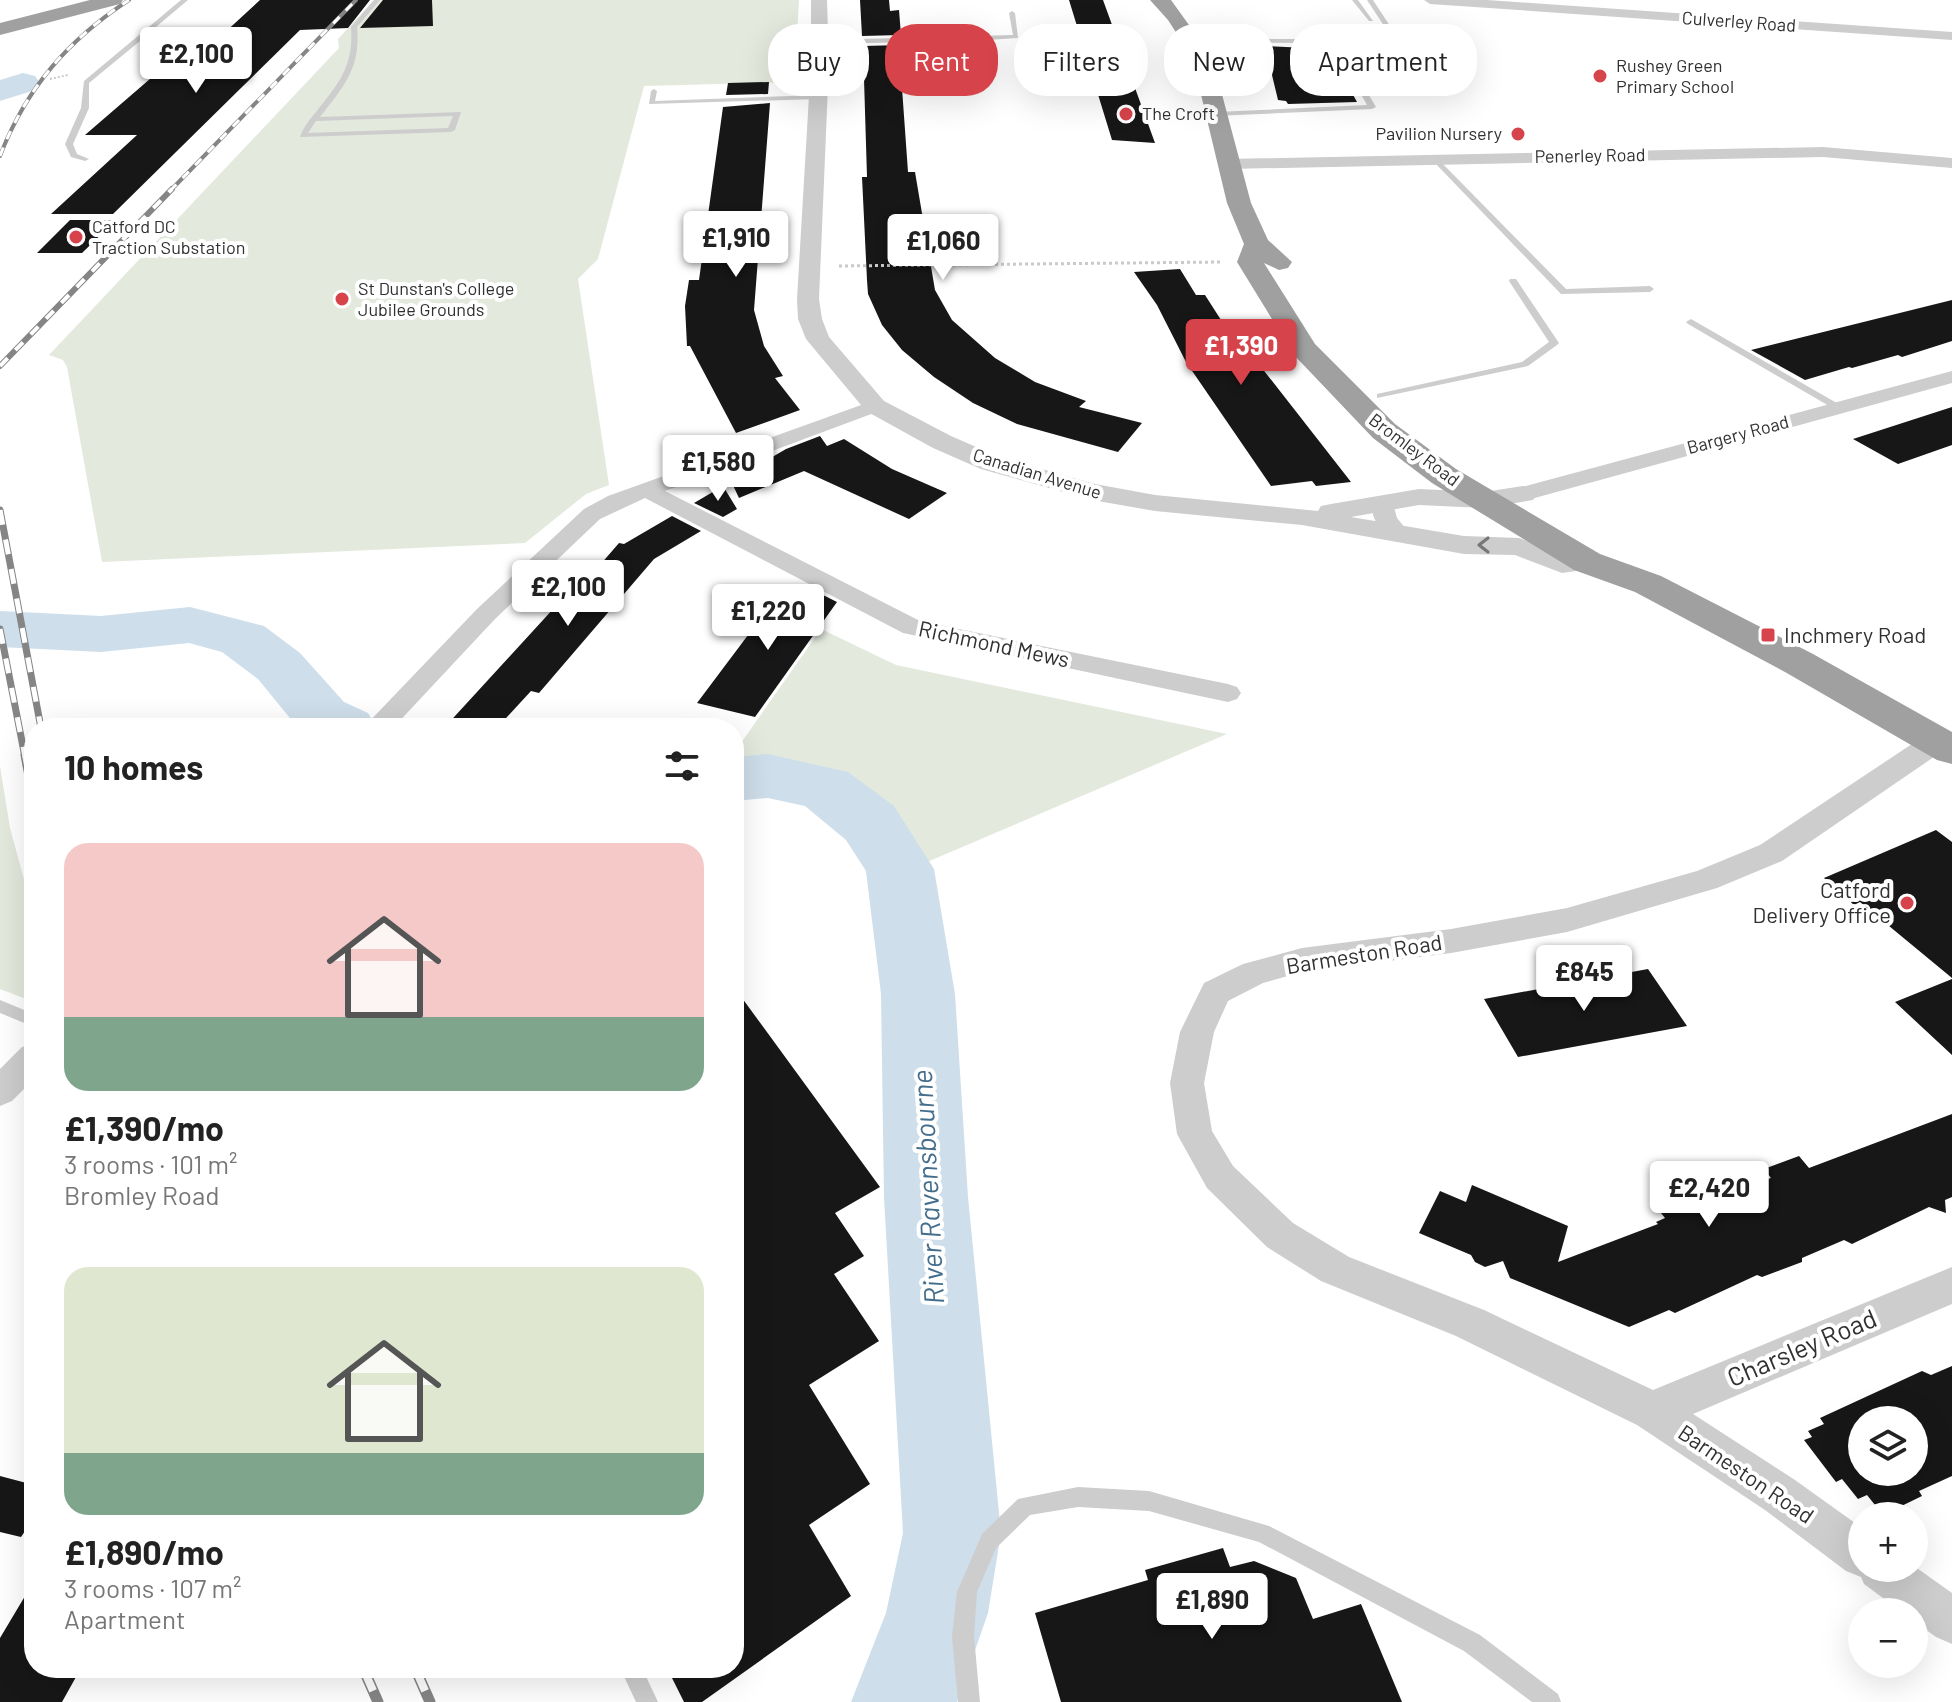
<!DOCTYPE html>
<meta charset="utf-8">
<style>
:root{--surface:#fff;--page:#f6f6f6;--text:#222;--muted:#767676;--accent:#d6434a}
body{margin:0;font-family:Barlow,sans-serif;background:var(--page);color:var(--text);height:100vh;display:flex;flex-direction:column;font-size:30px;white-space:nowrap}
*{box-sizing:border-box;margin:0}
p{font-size:26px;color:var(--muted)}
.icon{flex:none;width:44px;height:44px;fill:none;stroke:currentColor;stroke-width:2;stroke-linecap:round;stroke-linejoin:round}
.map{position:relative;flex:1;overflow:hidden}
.sheet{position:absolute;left:24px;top:718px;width:720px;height:960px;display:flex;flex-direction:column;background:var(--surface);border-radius:32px;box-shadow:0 8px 32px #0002}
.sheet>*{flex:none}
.hud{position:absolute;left:768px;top:24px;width:760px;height:72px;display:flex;gap:16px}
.controls{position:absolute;left:1848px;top:1406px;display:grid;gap:16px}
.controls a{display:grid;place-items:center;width:80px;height:80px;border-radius:50%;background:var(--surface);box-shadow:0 8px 32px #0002;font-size:40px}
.price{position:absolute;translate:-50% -68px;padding:0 18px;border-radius:8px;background:#fff;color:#222;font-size:26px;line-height:52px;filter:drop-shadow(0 2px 4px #0008)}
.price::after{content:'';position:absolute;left:50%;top:48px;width:24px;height:18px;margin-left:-12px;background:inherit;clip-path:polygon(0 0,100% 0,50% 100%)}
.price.current{background:var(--accent);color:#fff}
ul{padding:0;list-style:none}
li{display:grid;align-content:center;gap:16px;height:424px;padding:0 40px}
li span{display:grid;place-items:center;height:248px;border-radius:24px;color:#555}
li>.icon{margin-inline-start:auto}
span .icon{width:144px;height:144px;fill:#fffc;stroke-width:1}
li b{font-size:34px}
h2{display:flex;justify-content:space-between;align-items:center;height:96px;padding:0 40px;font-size:34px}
.pill{padding:0 28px;border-radius:32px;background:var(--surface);box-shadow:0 8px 32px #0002;font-size:28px;line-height:72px}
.pill.current{background:var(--accent);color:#fff}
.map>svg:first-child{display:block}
.green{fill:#e3e9dd}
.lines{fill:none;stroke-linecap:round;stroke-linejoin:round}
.river{fill:#cedeea;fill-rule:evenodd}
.building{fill:#171717;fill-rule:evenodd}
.path-far1{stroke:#cacaca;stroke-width:2;stroke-dasharray:2 2;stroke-linecap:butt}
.path{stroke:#cacaca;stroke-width:3;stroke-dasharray:3 3;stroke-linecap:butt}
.service{fill:#cdcdcd;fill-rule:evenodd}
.minor{fill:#cdcdcd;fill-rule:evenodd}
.tertiary{fill:#cdcdcd;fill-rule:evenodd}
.trunk{fill:#a0a0a0;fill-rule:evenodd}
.rail-far4-casing{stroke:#858585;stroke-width:4}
.rail-far3-casing{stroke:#858585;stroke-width:6}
.rail-far2-casing{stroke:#858585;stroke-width:7}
.rail-far1-casing{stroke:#858585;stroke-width:9}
.rail-casing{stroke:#858585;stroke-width:11}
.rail-far4{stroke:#fff;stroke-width:3;stroke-dasharray:9;stroke-linecap:butt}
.rail-far3{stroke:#fff;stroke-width:4;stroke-dasharray:11;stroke-linecap:butt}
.rail-far2{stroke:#fff;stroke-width:5;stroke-dasharray:15;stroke-linecap:butt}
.rail-far1{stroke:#fff;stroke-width:6;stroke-dasharray:19;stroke-linecap:butt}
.rail{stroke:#fff;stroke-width:8;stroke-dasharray:25;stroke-linecap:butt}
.oneway{stroke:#777}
.poi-dot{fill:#d6434a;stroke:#fff;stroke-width:3}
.labels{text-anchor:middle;stroke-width:8;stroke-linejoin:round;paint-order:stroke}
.far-street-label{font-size:18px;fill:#303030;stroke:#fff}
.far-poi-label{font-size:18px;fill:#303030;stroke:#fff;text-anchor:start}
.poi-label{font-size:22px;fill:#303030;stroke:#fff;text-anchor:start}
.street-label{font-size:22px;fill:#303030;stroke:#fff}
.near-street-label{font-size:26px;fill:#303030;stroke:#fff}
.near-water-label{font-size:28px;font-style:italic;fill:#456e8c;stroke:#fff}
</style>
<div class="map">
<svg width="1952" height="1702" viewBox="0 0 1952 1702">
<rect width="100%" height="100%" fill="#fff"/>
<path class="green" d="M374 0H799L794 82 644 86 598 259 578 279 609 485 586 494 525 543 102 562 67 367 63 360 49 355 339 48 338 39Z
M821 629 896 665 1227 734 913 868C904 848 894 824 877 809 841 777 780 766 734 768V753Z
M0 766 10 828 34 916V1002L0 989Z"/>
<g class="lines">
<path class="river" d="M23 73 35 76 40 83 35 90 0 101V80Z
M190 607 264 626 300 653 344 702 368 713 377 728H298L258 679 222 652 189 643 101 652 0 647V611L101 616Z
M768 754 848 772 894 806 934 869 955 994 968 1197 1001 1533 988 1613 957 1702H851L886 1613 903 1533 884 1197 881 994 866 871 846 840 805 806 768 798 734 801V757Z"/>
</g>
<path class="building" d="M260 0H370L348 28 300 30 113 214H51L137 135H85L187 47H209L222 42 221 36Z
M383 0H432L433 26 360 28Z
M860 0H889L890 11 899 10 901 35 862 36Z
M1069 0H1103L1155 143 1112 140Z
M903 45 907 88H902L908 172H915L935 290 952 320 995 358 1035 382 1086 401 1079 407 1142 423 1118 452 1017 424 973 403 934 377 902 350 882 325 868 294 867 280 862 177H867L863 46Z
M1265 46 1328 49 1357 102 1288 104 1286 101 1278 100Z
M769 82 768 94 726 95 728 83Z
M770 103 754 310 764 346 783 376 775 378 800 410 736 433 690 346H687L685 306 689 280H699L723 107Z
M70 220H116L82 253H37Z
M1180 269 1196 295H1205L1230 334 1247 354H1251L1351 482 1316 486 1312 481 1271 486 1186 362 1157 305 1134 272Z
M1952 300V341L1902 357 1898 355 1852 368 1849 367 1805 380 1751 350Z
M1952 407V445L1898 464 1853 439Z
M820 436 827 446 844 439 892 469 947 493 909 519 804 471 739 498 731 481 786 449Z
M723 486 737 509 723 517 694 503Z
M672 516 701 531 654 559 539 693 531 691 497 728H444L554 608 561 610 619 543 624 544Z
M784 587 825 596 837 602 755 717 697 703Z
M1936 830 1952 842V978L1860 902 1854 905 1824 878Z
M1648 969 1687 1026 1518 1057 1484 999Z
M1952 979V1055L1895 1002Z
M734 987 880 1187 835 1213 864 1256 834 1274 879 1341 809 1385 870 1484 809 1525 851 1596 702 1702H684L667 1668H734Z
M1952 1114V1197L1945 1200 1946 1213 1929 1207 1852 1244 1844 1240 1802 1258V1262L1762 1277 1757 1275 1675 1313 1669 1310 1629 1327 1510 1278 1503 1261 1485 1267 1475 1262 1471 1255 1419 1233 1440 1191 1466 1202 1472 1185 1568 1226 1558 1262 1658 1224 1656 1222 1665 1218 1661 1213 1703 1197 1706 1200 1771 1178 1764 1169 1799 1156 1809 1168Z
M1952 1366V1476L1919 1491 1922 1496 1883 1515 1867 1495 1858 1499 1842 1479 1836 1482 1804 1440 1812 1437 1808 1431 1824 1424 1820 1418 1922 1371 1931 1375ZM1862 1420H1914V1472H1862Z
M0 1476 34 1485V1518L21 1537 0 1532Z
M1223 1548 1230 1567 1254 1561 1296 1578 1313 1619 1361 1604 1402 1702H1061L1035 1613 1148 1580 1145 1570Z
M34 1581V1668H81L62 1702H0V1638Z"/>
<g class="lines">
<path class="path-far1" d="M50 79 68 75"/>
<path class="path" d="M839 266 1221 262"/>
<path class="service" d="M181 0H188L144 37H218L220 40 140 41 89 83V108L73 144 77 154 89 159 85 161 71 157 65 144 81 108 84 81Z
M374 0H380L357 27C361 68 344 86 320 117L461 112 455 130 451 132 300 137C303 128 310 119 316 112 339 83 354 66 351 27ZM453 116 448 128 308 133 316 121Z
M1352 0H1358L1373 21H1369Z
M1367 0H1373L1394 32 1447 40 1460 55 1455 56 1443 43 1390 35Z
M1012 11 1015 13 1018 38 971 41 978 84 975 86 972 84 965 41 820 44 817 42 820 40 1013 35 1009 13Z
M1193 39H1314L1338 43 1376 107 1372 109 1213 116 1216 112 1367 105 1334 46 1314 43 1191 42Z
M654 89 657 91 655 101 819 95 822 97 819 99 649 104 651 91Z
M1437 158 1566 289 1650 286 1654 289 1650 292 1561 294 1434 162V158Z
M1510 279H1516L1559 343 1557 345 1528 366 1377 398V394L1522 362 1549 342 1509 281Z
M1691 319 1842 406 1844 408 1836 410 1688 324 1686 322Z
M386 715 431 724 437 728H410L381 722 380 719Z
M695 718 701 722C695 730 685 728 676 728L677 725Z
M0 1000 34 1014V1027L0 1013Z
M1078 1487 1149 1491 1269 1526 1480 1635 1558 1694 1561 1702H1532L1464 1651 1259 1542 1149 1511 1078 1507 1030 1515 996 1548 977 1592 974 1636 980 1702H958L952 1636 957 1592 982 1534 1018 1499Z
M620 1668H642L658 1702H636Z"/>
<path class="minor" d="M1424 0H1487L1952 32V40L1430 4Z
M1823 147 1952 158V168L1823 157 1228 169 1220 164 1228 159Z
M1952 371V383L1531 499H1515L1512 494 1515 489Z
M875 400 886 406 882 410 665 491 920 621 1228 684 1237 687 1241 693 1237 699 1228 702 903 633 645 498 600 519 495 619 393 728H363L477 609 584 509 608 496Z
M1384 498 1392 500 1397 518 1410 534 1406 539H1390C1380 527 1366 516 1376 500Z
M1937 732 1947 734 1951 741 1947 748 1782 861 1717 888 1567 932 1451 953 1302 972 1263 983 1228 1001 1214 1032 1204 1083 1212 1131 1233 1166 1293 1223 1349 1257 1484 1310 1653 1390 1952 1267V1304L1693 1414 1795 1480 1862 1528V1568L1914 1566 1952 1593V1644L1936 1637 1914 1621V1612H1902L1864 1584 1861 1577 1846 1571 1765 1510 1637 1425 1456 1336 1321 1281 1267 1247 1207 1188 1177 1134 1170 1083 1180 1032 1204 983 1243 964 1302 948 1451 929 1567 908 1697 871 1760 845 1927 734Z
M34 1043V1079L12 1101 0 1106V1069L22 1047Z"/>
<path class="tertiary" d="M811 0H827L829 62 819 299 822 319 829 337 884 401 951 436 999 457 1095 484 1155 495 1318 511 1321 506 1331 504 1419 489 1484 492 1523 486 1533 488 1537 494 1533 500 1484 508 1419 505 1351 517 1464 536 1519 538 1565 555 1597 556 1602 562 1597 568 1562 573 1515 555 1464 554 1302 525 1155 511 1092 500 981 469 933 448 866 411 806 339 798 319 797 299 811 62Z"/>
<path class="trunk" d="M90 0H123L120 4 0 35V23Z
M1150 0H1171L1212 57 1251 203 1268 240 1292 262 1288 268 1279 270 1264 263 1315 344 1395 424 1456 469 1600 554 1661 576 1813 654 1952 732V764L1937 760 1785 672 1635 592 1574 570 1432 483 1373 438 1294 355 1237 262 1244 244 1227 203 1192 57 1168 20Z"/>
<defs>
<path id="rail-far4" d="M0 156C26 88 69 39 129 0
M170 191 356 0"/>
<path id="rail-far3" d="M0 366 172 189"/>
<path id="rail-far2" d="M0 510 41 728
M0 629 25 757"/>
<path id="rail-far1" d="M25 755 34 802"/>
<path id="rail" d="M363 1668 378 1702
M415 1668 430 1702"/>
</defs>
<use href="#rail-far4" class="rail-far4-casing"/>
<use href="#rail-far3" class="rail-far3-casing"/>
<use href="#rail-far2" class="rail-far2-casing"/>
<use href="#rail-far1" class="rail-far1-casing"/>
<use href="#rail" class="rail-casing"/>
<use href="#rail-far4" class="rail-far4"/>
<use href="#rail-far3" class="rail-far3"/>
<use href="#rail-far2" class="rail-far2"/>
<use href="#rail-far1" class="rail-far1"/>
<use href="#rail" class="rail"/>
</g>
<defs><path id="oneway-chevron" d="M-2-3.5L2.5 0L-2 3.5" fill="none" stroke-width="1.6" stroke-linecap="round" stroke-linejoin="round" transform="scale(2)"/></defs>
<use class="oneway" href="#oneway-chevron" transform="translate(1484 545) rotate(-180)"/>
<g class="poi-dot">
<circle cx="1600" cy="76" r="8"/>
<circle cx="1126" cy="114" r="8"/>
<circle cx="1518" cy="134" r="8"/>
<circle cx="76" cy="237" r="8"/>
<circle cx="342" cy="299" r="8"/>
<rect x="1760" y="627" width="16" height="16" rx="4"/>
<circle cx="1907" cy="903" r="8"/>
</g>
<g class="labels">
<g class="far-street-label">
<text transform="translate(1739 22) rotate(4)" y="6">Culverley Road</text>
<text transform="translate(1590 156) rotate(-1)" y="6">Penerley Road</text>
<text transform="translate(1738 435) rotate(-15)" y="6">Bargery Road</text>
<text transform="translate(1414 450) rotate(37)" y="6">Bromley Road</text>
<text transform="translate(1037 474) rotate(17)" y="6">Canadian Avenue</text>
</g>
<g class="far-poi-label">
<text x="1616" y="72">Rushey Green<tspan x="1616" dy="21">Primary School</tspan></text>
<text x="1142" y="120">The Croft</text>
<text x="1502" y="140" text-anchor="end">Pavilion Nursery</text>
<text x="92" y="233">Catford DC<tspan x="92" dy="21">Traction Substation</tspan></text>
<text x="358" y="295">St Dunstan's College<tspan x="358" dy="21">Jubilee Grounds</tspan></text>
</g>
<g class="poi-label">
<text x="1784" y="643">Inchmery Road</text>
<text x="1891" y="898" text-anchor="end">Catford<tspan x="1891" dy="25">Delivery Office</tspan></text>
</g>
<g class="street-label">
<text transform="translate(994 644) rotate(12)" y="8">Richmond Mews</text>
<text transform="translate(1364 954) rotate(-9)" y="8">Barmeston Road</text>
<text transform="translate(1746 1474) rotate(34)" y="8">Barmeston Road</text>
</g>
<g class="near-street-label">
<text transform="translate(1802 1348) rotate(-23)" y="9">Charsley Road</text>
</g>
<g class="near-water-label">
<text transform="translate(928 1187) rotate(-93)" y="10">River Ravensbourne</text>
</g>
</g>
</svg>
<div class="controls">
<a><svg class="icon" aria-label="layers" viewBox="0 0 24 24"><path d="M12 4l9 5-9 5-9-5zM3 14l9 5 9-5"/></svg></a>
<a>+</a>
<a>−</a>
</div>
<b class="price" style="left:196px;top:95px">£2,100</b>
<b class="price" style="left:736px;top:279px">£1,910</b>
<b class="price" style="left:943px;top:282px">£1,060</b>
<b class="price current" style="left:1241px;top:387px">£1,390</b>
<b class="price" style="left:718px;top:503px">£1,580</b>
<b class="price" style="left:568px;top:628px">£2,100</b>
<b class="price" style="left:768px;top:652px">£1,220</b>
<b class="price" style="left:1584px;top:1013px">£845</b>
<b class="price" style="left:1709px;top:1229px">£2,420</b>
<b class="price" style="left:1212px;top:1641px">£1,890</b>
<div class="hud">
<a class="pill">Buy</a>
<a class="pill current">Rent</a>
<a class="pill">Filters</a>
<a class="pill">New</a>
<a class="pill">Apartment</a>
</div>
<section class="sheet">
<h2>10 homes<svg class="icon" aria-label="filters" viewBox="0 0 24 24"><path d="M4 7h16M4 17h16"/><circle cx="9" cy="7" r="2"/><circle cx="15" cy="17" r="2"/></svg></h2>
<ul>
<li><span style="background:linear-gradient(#f6c9c9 70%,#7fa58c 0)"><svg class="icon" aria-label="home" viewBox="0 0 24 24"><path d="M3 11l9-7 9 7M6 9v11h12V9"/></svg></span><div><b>£1,390/mo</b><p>3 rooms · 101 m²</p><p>Bromley Road</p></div></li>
<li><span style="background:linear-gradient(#dfe7d0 75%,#7fa58c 0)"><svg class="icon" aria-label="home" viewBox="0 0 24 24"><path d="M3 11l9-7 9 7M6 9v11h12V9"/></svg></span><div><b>£1,890/mo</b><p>3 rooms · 107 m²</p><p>Apartment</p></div></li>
</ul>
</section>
</div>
